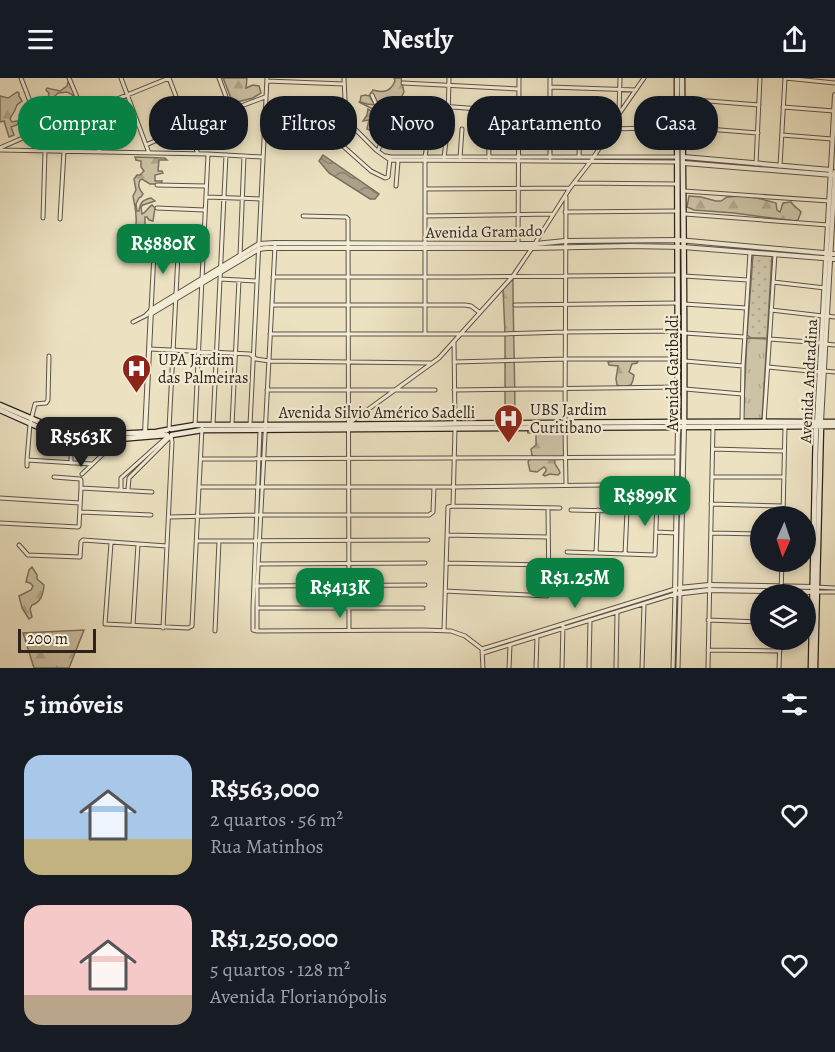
<!DOCTYPE html>
<html lang="pt">
<meta charset="utf-8">
<style>
:root{--surface:#171b24;--page:#20242c;--text:#f1f3f6;--muted:#9ea1a6;--accent:#0b8043}
body{margin:0;font-family:Alegreya,serif;background:var(--page);color:var(--text);height:100vh;display:flex;flex-direction:column;font-size:22px;white-space:nowrap}
*{box-sizing:border-box;margin:0}
p{font-size:20px;color:var(--muted)}
.icon{flex:none;width:33px;height:33px;fill:none;stroke:currentColor;stroke-width:2;stroke-linecap:round;stroke-linejoin:round}
.map{position:relative;height:590px;overflow:hidden}
.panel{display:flex;flex-direction:column;background:var(--surface);flex:1}
.panel>*{flex:none}
.hud{position:absolute;left:18px;top:18px;width:800px;height:54px;display:flex;gap:12px}
.needle{width:39px;rotate:183deg}
.buttons{position:absolute;left:750px;top:428px;display:grid;gap:12px}
.buttons a{display:grid;place-items:center;width:66px;height:66px;border-radius:50%;background:var(--surface);box-shadow:0 3px 9px #0003;font-size:30px}
.scale{position:absolute;left:18px;bottom:15px;width:78px;box-sizing:border-box;padding-left:6px;border:3px solid #2d231a;border-top:0;font-size:16px;line-height:21px;white-space:nowrap;color:#2d231a;-webkit-text-stroke:4px #f3ecd7;paint-order:stroke}
.price{position:absolute;translate:-50% -51px;padding:0 14px;border-radius:12px;background:var(--accent);color:#fff;font-size:20px;line-height:39px;filter:drop-shadow(0 2px 3px #0008)}
.price::after{content:'';position:absolute;left:50%;top:36px;width:18px;height:14px;margin-left:-9px;background:inherit;clip-path:polygon(0 0,100% 0,50% 100%)}
.price.current{background:#222;color:#fff}
ul{padding:0;list-style:none}
li{display:flex;align-items:center;gap:18px;height:150px;padding:0 24px}
li span{display:grid;place-items:center;flex:none;width:168px;height:120px;border-radius:18px;color:#555}
li>.icon{margin-inline-start:auto}
span .icon{width:72px;height:72px;fill:#fffc;stroke-width:1}
li b{font-size:26px}
h2{display:flex;justify-content:space-between;align-items:center;height:72px;padding:0 24px;font-size:26px}
.chip{padding:0 21px;border-radius:24px;background:var(--surface);box-shadow:0 3px 9px #0003;font-size:21px;line-height:54px}
.chip.current{background:var(--accent);color:#fff}
header{display:flex;justify-content:space-between;align-items:center;height:78px;padding:0 24px;background:var(--surface);font-size:27px;font-weight:600}
.map>svg:first-child{display:block}
.grass{fill:url(#grass-dots);stroke:#7c7260;stroke-width:1.5}
.forest{fill:url(#forest-firs);stroke:#7c7260;stroke-width:1.5}
.park{fill:url(#park-tufts);stroke:#7c7260;stroke-width:1.5}
.water{fill:url(#water-waves);stroke:#796f5d;stroke-width:1.5}
.lines{fill:none;stroke-linecap:round;stroke-linejoin:round}
.stream{stroke:#796f5d;stroke-width:1.5}
.minor-casing{stroke:#5d5344;stroke-width:5}
.tertiary-casing{stroke:#5d5344;stroke-width:6}
.secondary-casing{stroke:#2d231a;stroke-width:7}
.minor{stroke:#f3ecd7;stroke-width:3}
.tertiary{stroke:#f3ecd7;stroke-width:4}
.secondary{stroke:#f3ecd7;stroke-width:4.5}
.labels{text-anchor:middle;stroke-width:4.5;stroke-linejoin:round;paint-order:stroke}
.street-label{font-size:16px;fill:#2d231a;stroke:#f3ecd7}
.poi-label{font-size:16px;fill:#2d231a;stroke:#f3ecd7;text-anchor:start}
</style>
<header><svg class="icon" aria-label="menu" viewBox="0 0 24 24"><path d="M4 6h16M4 12h16M4 18h16"/></svg>Nestly<svg class="icon" aria-label="share" viewBox="0 0 24 24"><path d="M12 15V3M7 8l5-5 5 5M5 13v7h14v-7"/></svg></header>
<div class="map">
<svg width="835" height="590" viewBox="0 0 835 590">
<defs>
<pattern id="grass-dots" width="8" height="8" patternUnits="userSpaceOnUse" patternTransform="scale(1.5)"><rect width="8" height="8" fill="#ccc2a5"/><path d="M2 2h.1M6 6h.1" fill="none" stroke="#b0a68d" stroke-width="1.8" stroke-linecap="round"/></pattern>
<pattern id="forest-firs" width="22" height="20" patternUnits="userSpaceOnUse" patternTransform="scale(1.5)"><rect width="22" height="20" fill="#ccc2a5"/><path d="M5 1l3.5 6h-7zM16 11l3.5 6h-7z" fill="#b0a68d"/></pattern>
<pattern id="park-tufts" width="24" height="20" patternUnits="userSpaceOnUse" patternTransform="scale(1.5)"><rect width="24" height="20" fill="#ccc2a5"/><path d="M3 7l-1-3M5 7V3M7 7l1-3M15 17l-1-3M17 17v-4M19 17l1-3" fill="none" stroke="#b0a68d"/></pattern>
<pattern id="water-waves" width="16" height="10" patternUnits="userSpaceOnUse" patternTransform="scale(1.5)"><rect width="16" height="10" fill="#aba189"/><path d="M0 5q4-4 8 0t8 0" fill="none" stroke="#8c836f"/></pattern>
</defs>
<rect width="100%" height="100%" fill="#ece2c2"/>
<filter id="stains"><feTurbulence type="fractalNoise" baseFrequency=".00333" numOctaves="4"/><feColorMatrix values="0 0 0 0 .2 0 0 0 0 .09 0 0 0 0 .02 0 0 0 .5 -.17"/></filter>
<radialGradient id="worn" r=".72"><stop offset=".6" stop-color="#630" stop-opacity="0"/><stop offset="1" stop-color="#630" stop-opacity=".3"/></radialGradient>
<path class="grass" d="M753 177 772 178 767 260H751L747 257Z"/>
<path class="forest" d="M223 0H247L246 10 253 7 259 8 261 15 253 20 233 25Z
M394 0H401L404 14 402 18 399 26H385L371 21 376 27 367 26 360 24 361 18 365 17 369 18 373 12C382 15 391 14 395 3Z
M68 4H69L76 19 74 23H70L73 17 67 14 58 15 55 18 58 29 57 31 55 29 49 30 43 27 41 28V30L45 31V34L40 38 38 37 31 25 32 21H46L48 20 49 15 46 12 47 10 60 13 67 8Z
M17 14 19 15V18L22 23 17 27 15 32 10 41 12 44 17 43H19L17 47 11 49 14 57 9 59 4 43 0 44V18L8 20Z
M368 31C379 39 393 41 404 48L401 51 402 55 395 54 392 49 385 47 382 49V56L374 58 370 52 367 51 369 42 363 43 367 37Z
M135 79 165 80 167 82H159L158 93H162L163 95 155 97V103H162L161 106H150L142 101 140 102C137 108 140 112 143 116L141 119 139 120 136 126 137 133H139C140 125 142 122 151 120L155 123 143 127 141 129 142 136C146 135 147 130 152 127L155 130 153 143 149 142 147 139H145V151L149 154 142 156 135 155C135 150 137 144 136 139 136 132 134 124 133 118L136 112 134 101 137 97H140L144 93 141 89V83L136 82Z
M689 118 701 119 716 123H721L727 119 742 118 757 120 776 125 777 132 780 134 783 125 791 124C794 129 798 130 801 134L798 142 795 143 734 135 694 132 687 129Z
M513 201C513 248 515 296 515 343H505V255L503 211Z
M614 283H638L637 285 632 286 629 294 634 297 633 302 631 307 622 309 617 307 616 301 618 288 609 287 608 284Z
M527 351H564V378L556 380C552 387 559 389 560 395L558 397 550 396 545 398 543 397 546 393V391L544 389 537 394 530 393 528 384 529 382 535 380V378H532L531 371 536 367V355H528Z
M32 489 37 497V501L44 507C43 517 41 524 32 527L30 531 32 539 29 541 22 530 19 518 31 512 33 508 30 505 26 504 29 492Z
M84 552 69 590H34L23 555Z"/>
<path class="park" d="M747 260 767 261 762 341 746 343 743 341Z"/>
<path class="water" d="M323 77 379 116 375 121H370L329 95 319 83Z"/>
<g class="lines">
<path class="stream" d="M359 24 379 34
M383 37 410 47"/>
<defs>
<path id="minor" d="M21 0 41 52
M69 0 100 74
M121 0 149 75
M169 0 198 76
M219 0 231 32
M344 0 346 42 376 72 390 82 676 84
M785 0 835 5
M267 3 344 6
M403 5 518 11
M550 9 636 12
M372 17C384 45 390 42 378 73
M683 21 759 27
M402 25 518 34 618 39
M783 29 834 33
M488 31 489 80
M619 34 620 0
M682 49 758 55
M614 51 678 49
M384 55 427 57
M782 57 832 61
M335 61 371 93 385 100 388 99 390 81
M146 67 188 48 265 19
M0 70 41 52 169 0
M0 72 208 76 262 79
M386 78 391 79H676
M579 79 580 37
M444 80 448 46 449 0
M460 80 462 51
M550 80V0
M756 86 760 0
M780 88 785 0
M574 105 677 106
M157 107 206 108
M396 108 398 83
M425 111 570 110
M684 113 829 123
M206 119 261 121
M157 130 204 132
M565 134 678 133
M685 136 828 147
M303 138 346 139 348 141 349 552
M425 138 553 136
M43 140 45 73
M60 141 64 73
M518 165 519 0
M240 178 244 78
M684 198 748 202
M273 199H460L677 197
M220 201 257 203
M773 204 825 210
M684 226 746 230
M272 227H465L471 228 479 234
M515 227 677 225
M771 232 823 238
M146 237 151 232 155 158 156 157 203 158
M827 238 835 239
M133 244 147 237
M425 255V79L433 27
M270 256H503L565 254 677 253 685 255 744 259
M770 261 822 265
M454 264 455 345
M825 266 835 267
M150 271 250 276 256 281 269 283 431 285
M685 283 743 288
M454 284 565 281H677
M768 289 820 294
M824 293 835 294
M685 311 742 316
M267 312H435
M454 312 678 309
M742 343 743 288 750 174
M565 344 566 119
M764 344 775 176
M348 346 439 280 513 198 532 170 570 110 591 83 612 51 619 36 644 0
M195 347 208 76
M213 347 226 77
M232 347 239 202
M250 347 267 0
M565 350 566 407
M169 351 179 158
M713 371 784 373
M201 381 677 379
M27 382 30 346 35 326 46 325 48 322 49 278
M71 385V361
M27 388V382L92 386
M82 396 119 361
M54 399 80 401 81 402V410
M712 399H784
M199 409H454L676 406
M121 412V400L168 358
M128 412 129 400 171 358
M0 420 80 425
M711 426 783 428
M453 428 455 351
M571 432 656 434
M81 434 151 437
M783 438 785 348
M169 439 257 437H429L433 434 434 409
M0 445 78 449 79 448 81 410 152 414
M656 454 676 455
M711 455 760 456
M806 456H813
M447 457 548 459
M197 463 428 462
M111 465 105 546 188 550 192 548 202 350
M19 467 28 477 80 479 81 464 83 462 167 468
M567 474 655 477 657 422
M596 475 598 432
M625 476 627 433
M446 485 548 487
M259 486 425 485
M256 508 425 507
M816 509 835 510
M445 513 547 518 549 516 548 430
M816 514H835
M781 516 782 483
M257 530H423
M708 542 760 544
M133 547 138 466
M163 550 172 364 171 357
M444 552 448 429 453 428 560 430
M215 553 219 463
M257 553V508L275 168
M257 553 423 552 451 553 465 558 482 571 483 590
M257 553 253 552V530L260 352
M482 571 675 511
M708 572 780 573
M483 575 675 516 673 590
M509 590 510 567
M536 590 537 559
M562 590 563 546
M589 590 590 542
M616 590 617 535
M642 590 644 526
M678 590 680 515
M708 590 713 348
M779 590 780 561"/>
<path id="tertiary" d="M684 79 831 92
M684 85 833 97
M152 235 259 171 266 170H532L630 168 683 169 835 181
M817 344 835 17
M821 344 835 94
M678 349 675 516 709 512 815 514
M145 355 151 232 259 166 275 165 535 166 565 163 678 162 835 176
M679 510 709 507 815 509
M680 515 684 349"/>
<path id="secondary" d="M677 0 678 345
M682 0C683 115 685 231 684 346
M0 327 63 354 92 356H114L156 354 167 352
M0 332 63 360 119 361 167 357
M171 351 195 347C408 348 622 342 835 344
M172 357 202 352 835 348
M811 590 816 346
M815 590 821 348"/>
</defs>
<use href="#minor" class="minor-casing"/>
<use href="#tertiary" class="tertiary-casing"/>
<use href="#secondary" class="secondary-casing"/>
<use href="#minor" class="minor"/>
<use href="#tertiary" class="tertiary"/>
<use href="#secondary" class="secondary"/>
</g>
<defs>
<symbol id="hospital-pin" viewBox="-11 -11 22 30"><path d="M0 17L-7.5 6A9.5 9.5 0 1 1 7.5 6Z" fill="#8f2418" stroke="#f3ecd7"/><path d="M-5-5h3v3.5h4V-5h3V5h-3V1.5h-4V5h-3Z" fill="#fff"/></symbol>
</defs>
<g fill-rule="evenodd">
<use href="#hospital-pin" x="120" y="274" width="33" height="45"/>
<use href="#hospital-pin" x="492" y="324" width="33" height="45"/>
</g>
<g class="labels">
<g class="street-label">
<text transform="translate(484 153) rotate(-1)" y="6">Avenida Gramado</text>
<text transform="translate(672 295) rotate(-90)" y="6">Avenida Garibaldi</text>
<text transform="translate(808 303) rotate(-87)" y="6">Avenida Andradina</text>
<text x="377" y="340">Avenida Silvio Américo Sadelli</text>
</g>
<g class="poi-label">
<text x="158" y="287">UPA Jardim<tspan x="158" dy="18">das Palmeiras</tspan></text>
<text x="530" y="337">UBS Jardim<tspan x="530" dy="18">Curitibano</tspan></text>
</g>
</g>
<rect width="100%" height="100%" filter="url(#stains)"/>
<rect width="100%" height="100%" fill="url(#worn)"/>
</svg>
<div class="buttons">
<a><svg class="needle" viewBox="-14 -14 28 28"><path d="M0-13l5 13h-10z" fill="#e53935"/><path d="M0 13l5-13h-10z" fill="#9ea1a6"/></svg></a>
<a><svg class="icon" aria-label="layers" viewBox="0 0 24 24"><path d="M12 4l9 5-9 5-9-5zM3 14l9 5 9-5"/></svg></a>
</div>
<div class="scale">200 m</div>
<b class="price" style="left:163px;top:197px">R$880K</b>
<b class="price current" style="left:81px;top:390px">R$563K</b>
<b class="price" style="left:645px;top:449px">R$899K</b>
<b class="price" style="left:575px;top:531px">R$1.25M</b>
<b class="price" style="left:340px;top:541px">R$413K</b>
<div class="hud">
<a class="chip current">Comprar</a>
<a class="chip">Alugar</a>
<a class="chip">Filtros</a>
<a class="chip">Novo</a>
<a class="chip">Apartamento</a>
<a class="chip">Casa</a>
</div>
</div>
<section class="panel">
<h2>5 imóveis<svg class="icon" aria-label="filters" viewBox="0 0 24 24"><path d="M4 7h16M4 17h16"/><circle cx="9" cy="7" r="2"/><circle cx="15" cy="17" r="2"/></svg></h2>
<ul>
<li><span style="background:linear-gradient(#a9c7e8 70%,#c2b280 0)"><svg class="icon" aria-label="home" viewBox="0 0 24 24"><path d="M3 11l9-7 9 7M6 9v11h12V9"/></svg></span><div><b>R$563,000</b><p>2 quartos · 56 m²</p><p>Rua Matinhos</p></div><svg class="icon" aria-label="heart" viewBox="0 0 24 24"><path d="M12 20l-8-8c-3-5 5-10 8-4 3-6 11-1 8 4z"/></svg></li>
<li><span style="background:linear-gradient(#f6c9c9 75%,#b9a48a 0)"><svg class="icon" aria-label="home" viewBox="0 0 24 24"><path d="M3 11l9-7 9 7M6 9v11h12V9"/></svg></span><div><b>R$1,250,000</b><p>5 quartos · 128 m²</p><p>Avenida Florianópolis</p></div><svg class="icon" aria-label="heart" viewBox="0 0 24 24"><path d="M12 20l-8-8c-3-5 5-10 8-4 3-6 11-1 8 4z"/></svg></li>
</ul>
</section>
